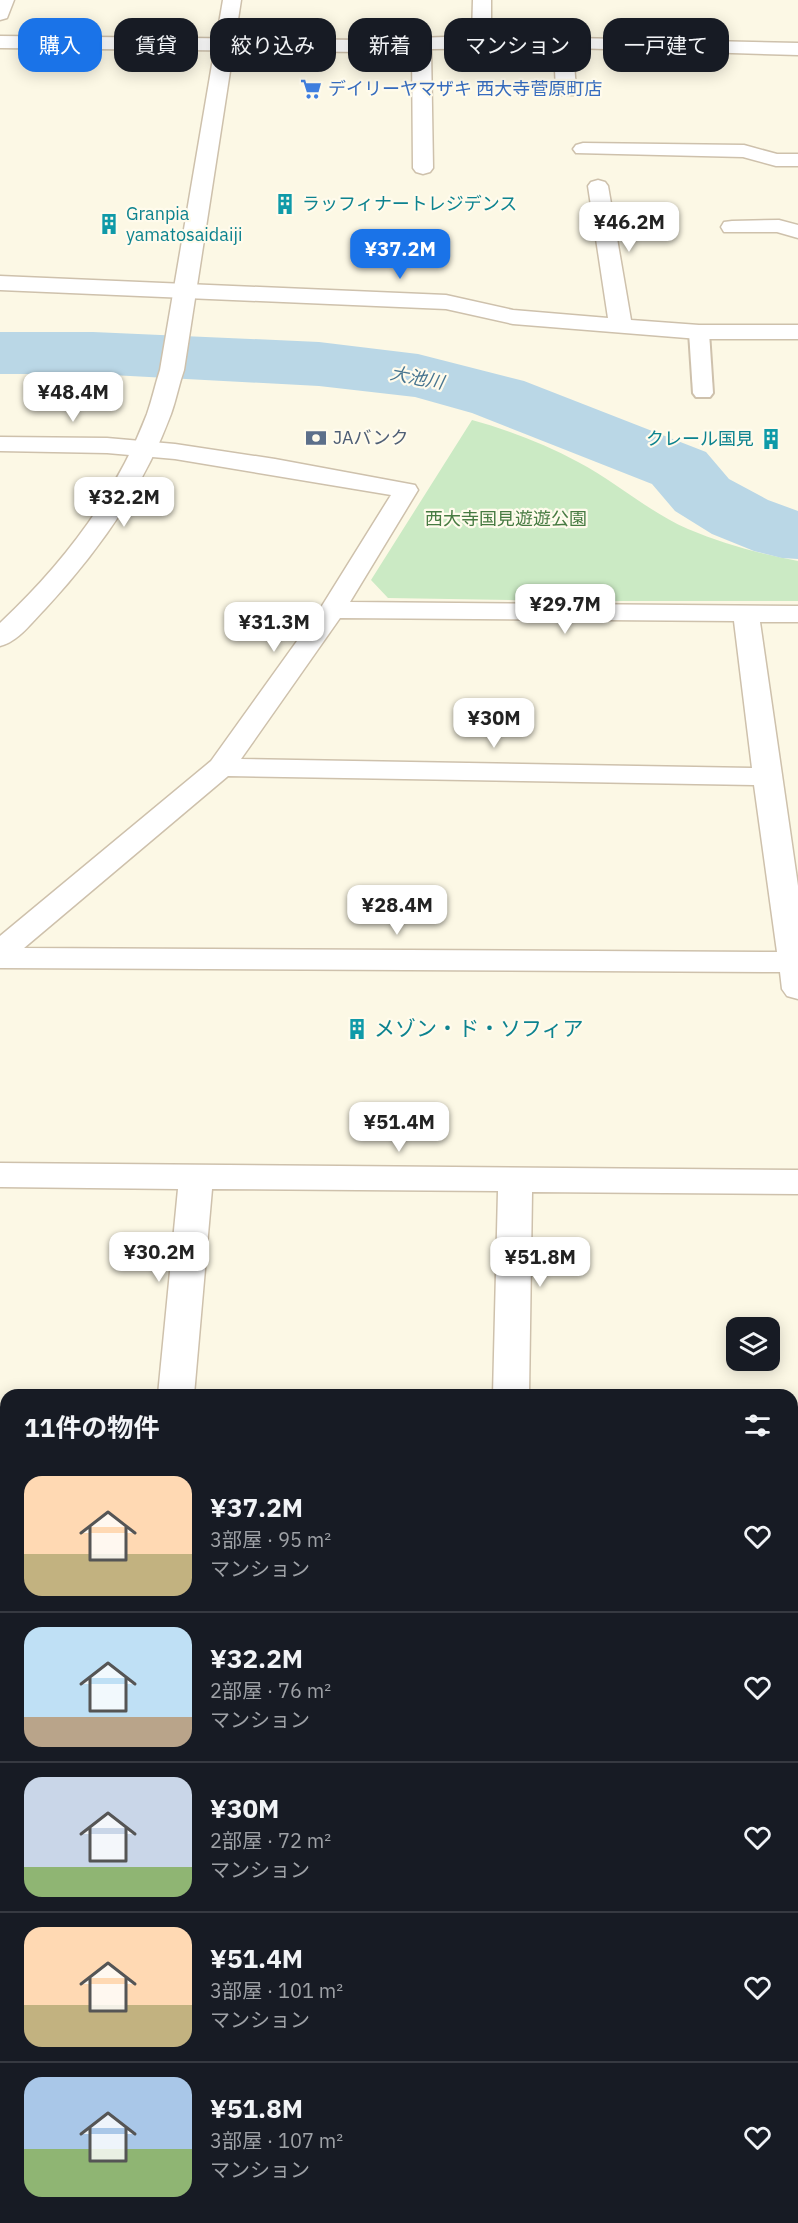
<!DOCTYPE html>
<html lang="ja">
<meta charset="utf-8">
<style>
:root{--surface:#171b24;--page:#242831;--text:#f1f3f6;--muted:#9ea1a6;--line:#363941;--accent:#1a73e8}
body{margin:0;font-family:"IBM Plex Sans","Noto Sans JP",sans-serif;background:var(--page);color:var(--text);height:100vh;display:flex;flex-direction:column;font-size:22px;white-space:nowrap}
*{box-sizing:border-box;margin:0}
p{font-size:20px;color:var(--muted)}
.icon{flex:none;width:33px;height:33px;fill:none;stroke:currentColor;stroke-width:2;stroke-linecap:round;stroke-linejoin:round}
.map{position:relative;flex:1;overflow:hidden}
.panel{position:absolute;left:0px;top:1389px;width:798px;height:834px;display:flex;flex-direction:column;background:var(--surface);border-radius:18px 18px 0 0;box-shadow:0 3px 15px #0003}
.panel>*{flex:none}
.top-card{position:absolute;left:18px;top:18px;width:762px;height:54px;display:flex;gap:12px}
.controls{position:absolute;left:726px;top:1317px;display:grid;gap:12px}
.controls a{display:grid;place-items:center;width:54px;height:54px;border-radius:12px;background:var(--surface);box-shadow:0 3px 15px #0003;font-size:30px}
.price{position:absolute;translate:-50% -51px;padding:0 14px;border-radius:12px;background:#fff;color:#222;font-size:20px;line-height:39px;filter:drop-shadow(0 2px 3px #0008)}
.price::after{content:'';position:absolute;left:50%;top:36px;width:18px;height:14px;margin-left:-9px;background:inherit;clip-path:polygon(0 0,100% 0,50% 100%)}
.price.on{background:var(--accent);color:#fff}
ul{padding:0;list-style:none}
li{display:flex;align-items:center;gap:18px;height:150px;padding:0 24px}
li+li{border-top:2px solid var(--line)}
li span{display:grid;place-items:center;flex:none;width:168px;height:120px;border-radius:18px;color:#555}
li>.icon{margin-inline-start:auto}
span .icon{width:72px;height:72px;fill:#fffc;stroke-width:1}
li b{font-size:26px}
h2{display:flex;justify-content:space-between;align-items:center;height:72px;padding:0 24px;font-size:26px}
.chip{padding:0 21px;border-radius:18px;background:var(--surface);box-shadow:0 3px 15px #0003;font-size:21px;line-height:54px}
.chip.on{background:var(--accent);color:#fff}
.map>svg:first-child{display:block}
.green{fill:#cbeac4}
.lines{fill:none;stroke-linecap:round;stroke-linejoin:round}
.river{fill:#bad7e6;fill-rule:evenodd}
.minor-tunnel{stroke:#dad2be;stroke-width:42;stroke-dasharray:42 21;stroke-linecap:butt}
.service-casing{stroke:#cec1ac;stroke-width:4}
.minor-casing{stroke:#cec1ac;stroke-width:3}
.tertiary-casing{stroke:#cec1ac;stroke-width:3}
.trunk-casing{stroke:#ded9d4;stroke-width:3}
.service{fill:#fff;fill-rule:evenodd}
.minor{fill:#fff;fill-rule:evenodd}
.tertiary{fill:#fff;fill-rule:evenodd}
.trunk{fill:#f8d89e;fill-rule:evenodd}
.labels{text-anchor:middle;stroke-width:4.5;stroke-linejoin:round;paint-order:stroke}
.far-shop-label{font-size:18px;fill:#366cbe;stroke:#fffbec;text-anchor:start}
.far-culture-label{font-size:18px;fill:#0d838f;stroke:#fffbec;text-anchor:start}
.far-water-label{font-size:18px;font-style:italic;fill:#477590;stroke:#fffbec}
.far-service-label{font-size:18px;fill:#4e5e75;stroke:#fffbec;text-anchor:start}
.far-park-label{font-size:18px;fill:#477b42;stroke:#fffbec}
.culture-label{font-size:21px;fill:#0d838f;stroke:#fffbec;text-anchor:start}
</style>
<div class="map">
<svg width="798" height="2223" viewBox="0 0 798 2223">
<rect width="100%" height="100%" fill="#fcf8e5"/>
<path class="green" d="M472 420C508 430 545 444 578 462 616 482 649 512 688 529 724 544 760 554 798 561V601H577L388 598 371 580Z
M792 1808H798V1992L792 1993Z"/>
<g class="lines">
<path class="river" d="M0 332H93L319 342 418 354 524 381 706 452 729 479 768 500 798 511V559L782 558 754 551 712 534 675 511 652 484 472 413 415 397 319 386 93 374H0Z"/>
<path class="minor-tunnel" d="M508 2217V2223"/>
<defs>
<path id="service" d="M699 326 706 328 709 332 713 393 710 397H696L693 393 689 332 692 328Z"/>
<path id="minor" d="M0 0H14L7 18 0 20Z
M473 0H491V36L798 43V55L573 48 576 91 573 95H559L556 91 554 48 431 49 433 168 430 172 423 174 416 172 413 168 412 49 363 52 0 48V36L363 40 472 36Z
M583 143 744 145 777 154H798V166H776L743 157 576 153 573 149 576 145Z
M598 180 605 182 608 186 631 320 699 325H798V339H699L513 324 446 309 0 290V276L446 295 513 310 608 318 588 186 591 182Z
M779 220 798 225V238L777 232H724L721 227 724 222 732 221Z
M0 437 107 438 175 444 275 459 415 485 418 490 350 602 798 606V622H760L798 886V999L787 996 782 989 780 972 0 968V936L211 761 320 609 391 495 175 459 107 453 0 451ZM340 618 734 621 752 768 241 759ZM228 776 754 785 777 952 24 948Z
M0 1163 798 1170V1194L532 1192 529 1395H493L498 1191 212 1189 194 1395H158L178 1189 0 1187Z
M0 1429 6 1430V1460L0 1459Z
M0 1757H6V1793H0Z
M792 1767 798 1768V1804L792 1803Z
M792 2032H798V2076H792Z
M0 2069H6V2113H0Z"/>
<path id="tertiary" d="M223 0H241L184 370C179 384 176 400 171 414 144 487 98 552 45 609 32 622 18 642 0 646V623C63 564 116 495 147 414 152 400 155 385 160 370Z"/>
<path id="trunk" d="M792 2100H798V2144H792Z
M0 2149H6V2195H0Z
M792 2186H798V2223H774L771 2217H792Z
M588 2217H719L716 2223H585Z"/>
</defs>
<use href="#service" class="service-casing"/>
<use href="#minor" class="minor-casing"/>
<use href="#tertiary" class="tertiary-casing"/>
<use href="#trunk" class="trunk-casing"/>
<use href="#service" class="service"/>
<use href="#minor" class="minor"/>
<use href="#tertiary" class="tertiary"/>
<use href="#trunk" class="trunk"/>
</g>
<defs>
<symbol id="supermarket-bare" viewBox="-9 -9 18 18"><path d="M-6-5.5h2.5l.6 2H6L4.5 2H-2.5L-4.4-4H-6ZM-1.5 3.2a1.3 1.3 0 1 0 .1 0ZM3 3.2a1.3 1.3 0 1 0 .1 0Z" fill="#3f7fe0" stroke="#fffbec" stroke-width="2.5" paint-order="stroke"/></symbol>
<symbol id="building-bare" viewBox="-9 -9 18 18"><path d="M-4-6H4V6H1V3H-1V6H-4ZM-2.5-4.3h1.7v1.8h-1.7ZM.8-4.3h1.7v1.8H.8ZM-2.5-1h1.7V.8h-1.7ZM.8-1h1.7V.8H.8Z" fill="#0f9aa8" stroke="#fffbec" stroke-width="2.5" paint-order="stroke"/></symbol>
<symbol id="bank-bare" viewBox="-9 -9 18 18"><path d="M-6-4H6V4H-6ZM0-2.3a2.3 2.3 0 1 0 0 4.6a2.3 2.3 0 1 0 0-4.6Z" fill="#5c6f8a" stroke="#fffbec" stroke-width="2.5" paint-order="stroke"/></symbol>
</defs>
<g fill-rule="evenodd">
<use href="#supermarket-bare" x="296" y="74" width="30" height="30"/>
<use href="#building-bare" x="270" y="189" width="30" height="30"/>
<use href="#building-bare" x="94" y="209" width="30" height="30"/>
<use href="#bank-bare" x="301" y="423" width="30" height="30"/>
<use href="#building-bare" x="756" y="424" width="30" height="30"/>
<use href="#building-bare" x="342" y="1014" width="30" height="30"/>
</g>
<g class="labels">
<g class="far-shop-label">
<text x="328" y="95">デイリーヤマザキ 西大寺菅原町店</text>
</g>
<g class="far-culture-label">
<text x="302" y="210">ラッフィナートレジデンス</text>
<text x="126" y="220">Granpia<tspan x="126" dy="21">yamatosaidaiji</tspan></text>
<text x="754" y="445" text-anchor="end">クレール国見</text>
</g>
<g class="far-water-label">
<text transform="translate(417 378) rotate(11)" y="6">大池川</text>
</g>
<g class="far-service-label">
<text x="333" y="444">JAバンク</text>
</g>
<g class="far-park-label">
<text x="506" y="525">西大寺国見遊遊公園</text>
</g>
<g class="culture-label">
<text x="374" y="1036">メゾン・ド・ソフィア</text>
</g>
</g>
</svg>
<div class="controls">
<a><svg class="icon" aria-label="layers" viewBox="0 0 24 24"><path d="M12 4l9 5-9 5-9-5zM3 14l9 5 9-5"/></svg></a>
</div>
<b class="price" style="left:629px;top:253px">¥46.2M</b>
<b class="price on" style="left:400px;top:280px">¥37.2M</b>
<b class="price" style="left:73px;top:423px">¥48.4M</b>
<b class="price" style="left:124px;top:528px">¥32.2M</b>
<b class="price" style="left:565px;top:635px">¥29.7M</b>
<b class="price" style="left:274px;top:653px">¥31.3M</b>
<b class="price" style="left:494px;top:749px">¥30M</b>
<b class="price" style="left:397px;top:936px">¥28.4M</b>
<b class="price" style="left:399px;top:1153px">¥51.4M</b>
<b class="price" style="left:159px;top:1283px">¥30.2M</b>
<b class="price" style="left:540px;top:1288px">¥51.8M</b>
<div class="top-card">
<a class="chip on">購入</a>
<a class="chip">賃貸</a>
<a class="chip">絞り込み</a>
<a class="chip">新着</a>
<a class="chip">マンション</a>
<a class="chip">一戸建て</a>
</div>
<section class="panel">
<h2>11件の物件<svg class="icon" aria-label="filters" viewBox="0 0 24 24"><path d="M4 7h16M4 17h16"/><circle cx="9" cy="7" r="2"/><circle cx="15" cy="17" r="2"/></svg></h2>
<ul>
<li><span style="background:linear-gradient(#ffd9b3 65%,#c2b280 0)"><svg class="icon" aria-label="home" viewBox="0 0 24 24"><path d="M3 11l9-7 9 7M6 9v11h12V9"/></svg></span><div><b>¥37.2M</b><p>3部屋 · 95 m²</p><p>マンション</p></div><svg class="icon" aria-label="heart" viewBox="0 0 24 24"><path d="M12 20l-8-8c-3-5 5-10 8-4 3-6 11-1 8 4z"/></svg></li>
<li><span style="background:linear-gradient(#bfe0f5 75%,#b9a48a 0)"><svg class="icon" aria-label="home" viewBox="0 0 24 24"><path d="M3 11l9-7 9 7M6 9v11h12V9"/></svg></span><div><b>¥32.2M</b><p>2部屋 · 76 m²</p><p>マンション</p></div><svg class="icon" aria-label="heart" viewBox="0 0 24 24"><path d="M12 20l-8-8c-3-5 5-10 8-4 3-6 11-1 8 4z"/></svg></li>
<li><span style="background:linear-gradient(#c9d6e8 75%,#8fb573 0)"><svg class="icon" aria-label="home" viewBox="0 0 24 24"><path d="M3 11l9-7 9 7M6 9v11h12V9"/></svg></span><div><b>¥30M</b><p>2部屋 · 72 m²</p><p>マンション</p></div><svg class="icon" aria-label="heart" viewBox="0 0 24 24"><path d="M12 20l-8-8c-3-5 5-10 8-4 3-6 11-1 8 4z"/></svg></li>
<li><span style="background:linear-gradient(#ffd9b3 65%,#c2b280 0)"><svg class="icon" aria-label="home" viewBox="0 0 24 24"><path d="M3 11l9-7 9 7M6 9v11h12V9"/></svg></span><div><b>¥51.4M</b><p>3部屋 · 101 m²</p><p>マンション</p></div><svg class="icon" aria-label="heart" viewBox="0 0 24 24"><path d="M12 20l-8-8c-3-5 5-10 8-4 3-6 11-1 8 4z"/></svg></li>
<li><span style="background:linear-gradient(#a9c7e8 60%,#8fb573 0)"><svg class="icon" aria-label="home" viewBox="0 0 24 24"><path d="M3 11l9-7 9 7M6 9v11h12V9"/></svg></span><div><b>¥51.8M</b><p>3部屋 · 107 m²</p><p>マンション</p></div><svg class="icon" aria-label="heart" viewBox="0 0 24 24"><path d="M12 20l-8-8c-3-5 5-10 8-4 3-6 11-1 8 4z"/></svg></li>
</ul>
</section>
</div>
